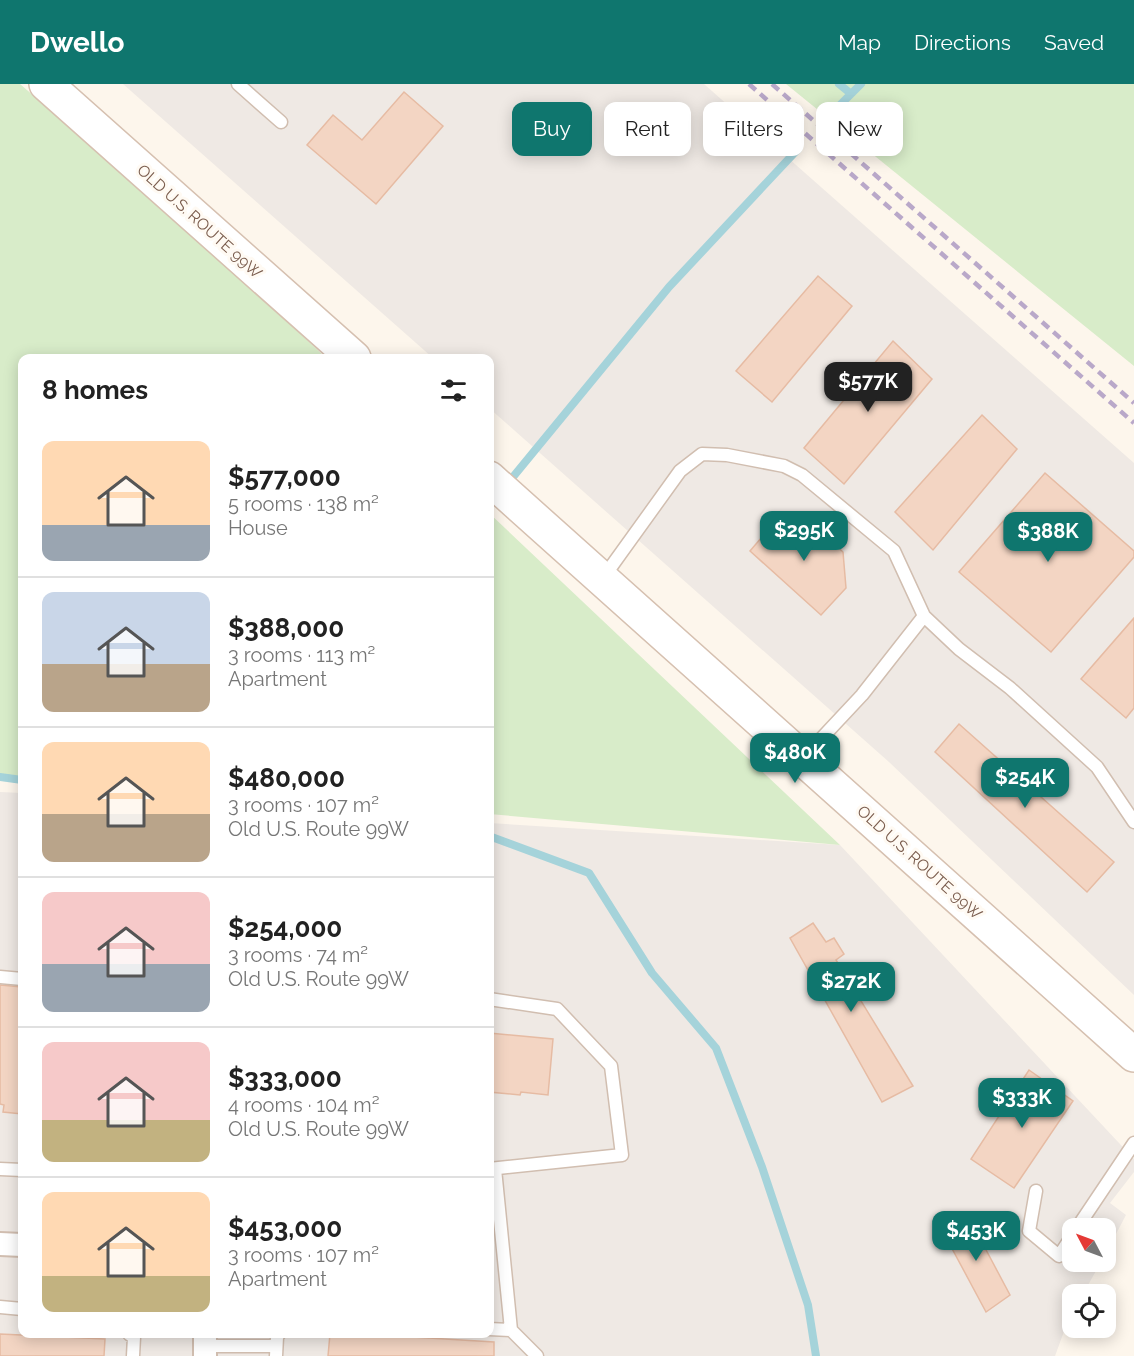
<!DOCTYPE html>
<meta charset="utf-8">
<style>
:root{--surface:#fff;--page:#f2f2f2;--text:#222;--muted:#767676;--line:#e0e0e0;--accent:#0f766e}
body{margin:0;font-family:Raleway,sans-serif;background:var(--page);color:var(--text);height:100vh;display:flex;flex-direction:column;font-size:22px;white-space:nowrap}
*{box-sizing:border-box;margin:0}
p{font-size:20px;color:var(--muted)}
.icon{flex:none;width:33px;height:33px;fill:none;stroke:currentColor;stroke-width:2;stroke-linecap:round;stroke-linejoin:round}
.map{position:relative;flex:1;overflow:hidden}
.side{position:absolute;left:18px;top:270px;width:476px;height:984px;display:flex;flex-direction:column;background:var(--surface);border-radius:12px;box-shadow:0 3px 15px #0003}
.side>*{flex:none}
.top-card{position:absolute;left:512px;top:18px;width:532px;height:54px;display:flex;gap:12px}
.needle{width:39px;rotate:311deg}
.controls{position:absolute;left:1062px;top:1134px;display:grid;gap:12px}
.controls a{display:grid;place-items:center;width:54px;height:54px;border-radius:12px;background:var(--surface);box-shadow:0 3px 15px #0003;font-size:30px}
.price{position:absolute;translate:-50% -51px;padding:0 14px;border-radius:12px;background:var(--accent);color:#fff;font-size:20px;line-height:39px;filter:drop-shadow(0 2px 3px #0008)}
.price::after{content:'';position:absolute;left:50%;top:36px;width:18px;height:14px;margin-left:-9px;background:inherit;clip-path:polygon(0 0,100% 0,50% 100%)}
.price.active{background:#222;color:#fff}
ul{padding:0;list-style:none}
li{display:flex;align-items:center;gap:18px;height:150px;padding:0 24px}
li+li{border-top:2px solid var(--line)}
li span{display:grid;place-items:center;flex:none;width:168px;height:120px;border-radius:12px;color:#555}
li>.icon{margin-inline-start:auto}
span .icon{width:72px;height:72px;fill:#fffc;stroke-width:1}
li b{font-size:26px}
h2{display:flex;justify-content:space-between;align-items:center;height:72px;padding:0 24px;font-size:26px}
.chip{padding:0 21px;border-radius:12px;background:var(--surface);box-shadow:0 3px 15px #0003;font-size:21px;line-height:54px}
.chip.active{background:var(--accent);color:#fff}
header{display:flex;align-items:center;gap:36px;box-sizing:border-box;height:84px;padding:0 30px;background:var(--accent);color:#fff}
header strong{font-size:28px}
nav{display:flex;gap:33px;margin-inline-start:auto;font-size:21px}
.map>svg:first-child{display:block}
.industrial{fill:#efe9e4}
.green{fill:#d8ecc9}
.lines{fill:none;stroke-linecap:round;stroke-linejoin:round}
.stream{stroke:#a5d3da;stroke-width:8}
.building{fill:#f3d5c3;stroke:#e6bba3;stroke-width:1.5}
.service-casing{stroke:#d1beb0;stroke-width:15}
.minor-casing{stroke:#d1beb0;stroke-width:26}
.secondary-casing{stroke:#d6c0b0;stroke-width:36}
.service{stroke:#fff;stroke-width:12}
.minor{stroke:#fff;stroke-width:22}
.secondary{stroke:#fff;stroke-width:33}
.rail{stroke:#b9a8c9;stroke-width:4.5;stroke-dasharray:9 6;stroke-linecap:butt}
.labels{text-anchor:middle;stroke-width:6;stroke-linejoin:round;paint-order:stroke}
.street-label{font-size:16px;fill:#7a5c4d;stroke:#fffaf3}
</style>
<header>
<strong>Dwello</strong>
<nav><a>Map</a><a>Directions</a><a>Saved</a></nav>
</header>
<div class="map">
<svg width="1134" height="1272" viewBox="0 0 1134 1272">
<rect width="100%" height="100%" fill="#fdf6ec"/>
<path class="industrial" d="M123 0H704L1134 379V911L889 678 489 324V274H433Z
M0 708 22 709V1250H489V739L840 761 1134 1075V1088L1110 1119 1126 1131 1106 1169V1144H1072V1178H1101L1083 1210H1072V1230L1066 1242 1055 1272H0Z"/>
<path class="green" d="M0 0H20L213 167 326 274H22V692H0Z
M786 0H1134V282Z
M489 429 840 761 489 730Z"/>
<g class="lines">
<path class="stream" d="M839 0 850 9
M821 40 861 0
M508 399 669 203 798 65
M489 423 499 411
M0 693 22 696
M489 752 589 789 652 889 716 964 762 1083 808 1221 816 1272"/>
</g>
<path class="building" d="M404 8 443 42 376 120 307 61 333 31 362 56Z
M818 192 852 222 772 318 736 287Z
M893 257 932 295 844 400 804 364Z
M982 331 1017 365 933 466 895 428Z
M1045 389 1134 467V473L1051 568 959 488Z
M810 437 843 468 846 504 821 531 750 467 774 439Z
M1134 534V624L1126 634 1081 595Z
M959 640 1114 778 1087 808 935 668Z
M813 839 826 858 834 854 844 870 836 876 913 1002 882 1018 790 854Z
M0 901 22 903V1030L3 1028 4 1021 0 1020Z
M489 949 553 955 548 1011 521 1008 520 1011 489 1008Z
M1029 986 1073 1017 1014 1104 971 1075Z
M967 1130 1010 1211 986 1228 941 1144Z
M0 1250 105 1255 104 1272H0Z
M330 1250H363L494 1258V1272H328Z"/>
<g class="lines">
<defs>
<path id="service" d="M238 0 281 38
M603 494 680 387 702 370 727 371 784 382 802 391 894 467 924 532 959 565 1010 604 1097 683 1134 738
M804 673 862 611 924 532
M0 893 22 895
M489 915 557 925 611 982 622 1071 489 1085
M0 1085 22 1086
M495 1085 511 1246 537 1272
M1036 1107 1029 1147 1059 1172 1072 1152
M1077 1144 1134 1059
M0 1223 22 1225
M489 1245 511 1246
M129 1250 134 1253 133 1272
M206 1262H276
M276 1272 277 1253 279 1250"/>
<path id="minor" d="M0 1160 22 1161
M205 1272V1250"/>
<path id="secondary" d="M46 0 354 274
M489 394 1134 971"/>
</defs>
<use href="#service" class="service-casing"/>
<use href="#minor" class="minor-casing"/>
<use href="#secondary" class="secondary-casing"/>
<use href="#service" class="service"/>
<use href="#minor" class="minor"/>
<use href="#secondary" class="secondary"/>
<path class="rail" d="M749 0 1134 339
M772 0 1134 319"/>
</g>
<g class="labels">
<g class="street-label">
<text transform="translate(200 137) rotate(42)" y="6">OLD U.S. ROUTE 99W</text>
<text transform="translate(920 778) rotate(42)" y="6">OLD U.S. ROUTE 99W</text>
</g>
</g>
</svg>
<div class="controls">
<a><svg class="needle" viewBox="-14 -14 28 28"><path d="M0-13l5 13h-10z" fill="#e53935"/><path d="M0 13l5-13h-10z" fill="#767676"/></svg></a>
<a><svg class="icon" aria-label="locate" viewBox="0 0 24 24"><circle cx="12" cy="12" r="6"/><path d="M12 2v4M12 18v4M2 12h4M18 12h4"/></svg></a>
</div>
<b class="price active" style="left:868px;top:329px">$577K</b>
<b class="price" style="left:804px;top:478px">$295K</b>
<b class="price" style="left:1048px;top:479px">$388K</b>
<b class="price" style="left:795px;top:700px">$480K</b>
<b class="price" style="left:1025px;top:725px">$254K</b>
<b class="price" style="left:851px;top:929px">$272K</b>
<b class="price" style="left:1022px;top:1045px">$333K</b>
<b class="price" style="left:976px;top:1178px">$453K</b>
<div class="top-card">
<a class="chip active">Buy</a>
<a class="chip">Rent</a>
<a class="chip">Filters</a>
<a class="chip">New</a>
</div>
<section class="side">
<h2>8 homes<svg class="icon" aria-label="filters" viewBox="0 0 24 24"><path d="M4 7h16M4 17h16"/><circle cx="9" cy="7" r="2"/><circle cx="15" cy="17" r="2"/></svg></h2>
<ul>
<li><span style="background:linear-gradient(#ffd9b3 70%,#9aa5b1 0)"><svg class="icon" aria-label="home" viewBox="0 0 24 24"><path d="M3 11l9-7 9 7M6 9v11h12V9"/></svg></span><div><b>$577,000</b><p>5 rooms · 138 m²</p><p>House</p></div></li>
<li><span style="background:linear-gradient(#c9d6e8 60%,#b9a48a 0)"><svg class="icon" aria-label="home" viewBox="0 0 24 24"><path d="M3 11l9-7 9 7M6 9v11h12V9"/></svg></span><div><b>$388,000</b><p>3 rooms · 113 m²</p><p>Apartment</p></div></li>
<li><span style="background:linear-gradient(#ffd9b3 60%,#b9a48a 0)"><svg class="icon" aria-label="home" viewBox="0 0 24 24"><path d="M3 11l9-7 9 7M6 9v11h12V9"/></svg></span><div><b>$480,000</b><p>3 rooms · 107 m²</p><p>Old U.S. Route 99W</p></div></li>
<li><span style="background:linear-gradient(#f6c9c9 60%,#9aa5b1 0)"><svg class="icon" aria-label="home" viewBox="0 0 24 24"><path d="M3 11l9-7 9 7M6 9v11h12V9"/></svg></span><div><b>$254,000</b><p>3 rooms · 74 m²</p><p>Old U.S. Route 99W</p></div></li>
<li><span style="background:linear-gradient(#f6c9c9 65%,#c2b280 0)"><svg class="icon" aria-label="home" viewBox="0 0 24 24"><path d="M3 11l9-7 9 7M6 9v11h12V9"/></svg></span><div><b>$333,000</b><p>4 rooms · 104 m²</p><p>Old U.S. Route 99W</p></div></li>
<li><span style="background:linear-gradient(#ffd9b3 70%,#c2b280 0)"><svg class="icon" aria-label="home" viewBox="0 0 24 24"><path d="M3 11l9-7 9 7M6 9v11h12V9"/></svg></span><div><b>$453,000</b><p>3 rooms · 107 m²</p><p>Apartment</p></div></li>
</ul>
</section>
</div>
